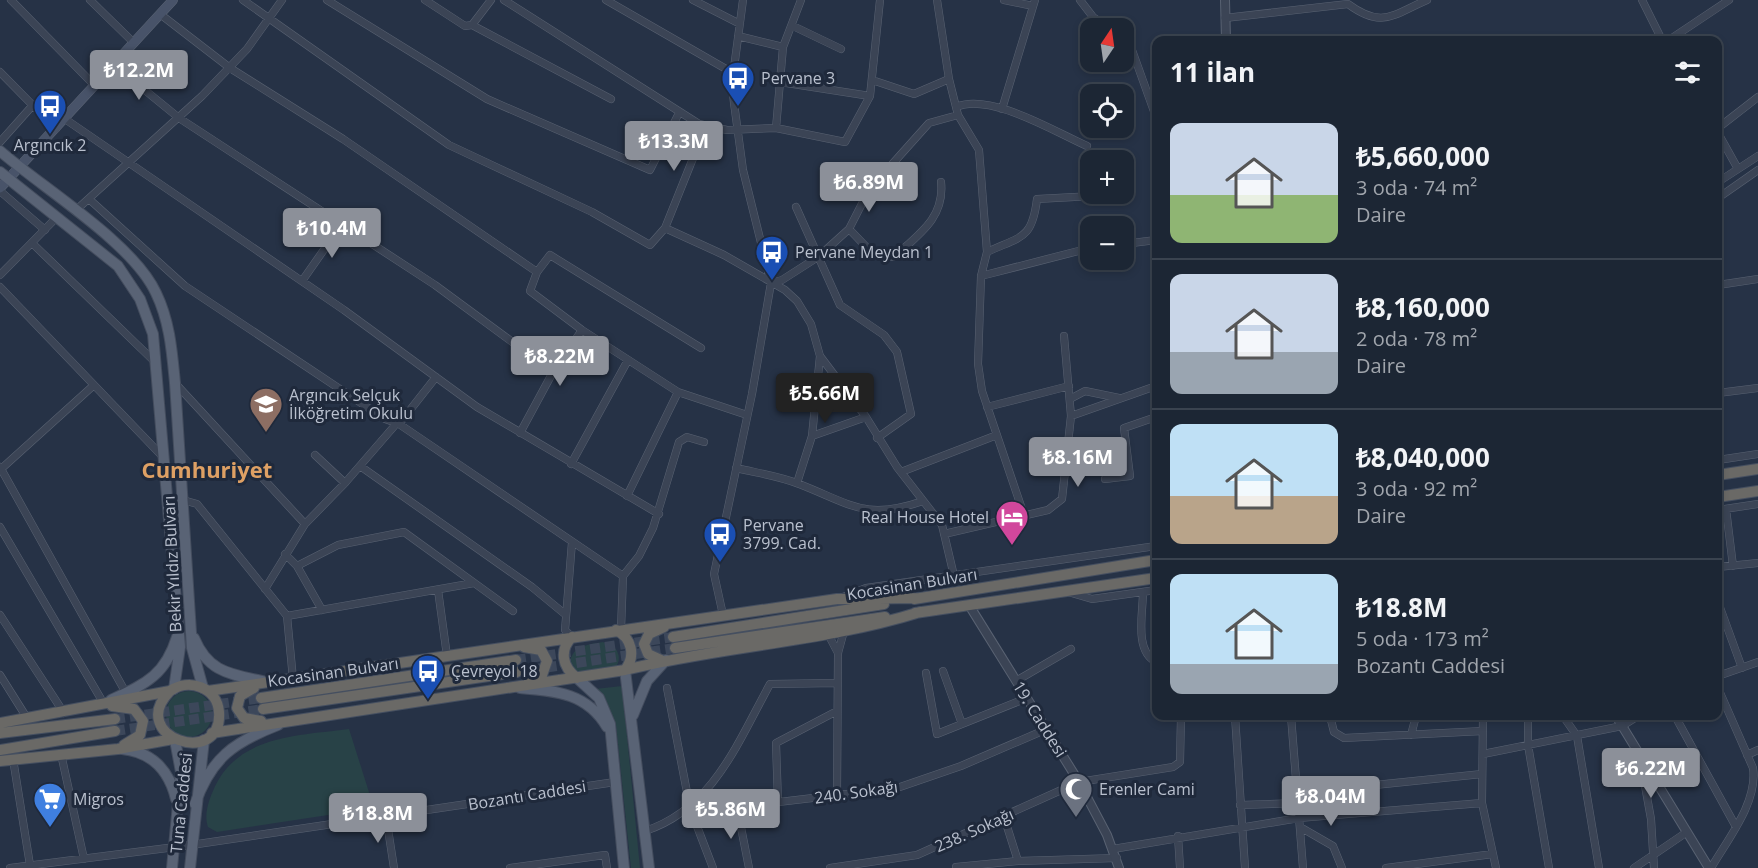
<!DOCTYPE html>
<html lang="tr">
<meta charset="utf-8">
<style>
:root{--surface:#1c2634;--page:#252e3c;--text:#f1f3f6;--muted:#a0a5ac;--line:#3a434f;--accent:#8c9099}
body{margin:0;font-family:"Open Sans",sans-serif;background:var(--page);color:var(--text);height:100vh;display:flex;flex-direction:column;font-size:22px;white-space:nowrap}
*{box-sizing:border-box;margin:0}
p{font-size:20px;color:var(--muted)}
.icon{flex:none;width:33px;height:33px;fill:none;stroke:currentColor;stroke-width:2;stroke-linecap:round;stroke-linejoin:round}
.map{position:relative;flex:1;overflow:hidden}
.drawer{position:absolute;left:1152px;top:36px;width:570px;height:684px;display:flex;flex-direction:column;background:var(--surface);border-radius:12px;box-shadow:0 3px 9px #0003,0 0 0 2px var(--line)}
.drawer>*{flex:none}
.needle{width:39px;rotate:13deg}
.fabs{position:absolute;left:1080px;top:18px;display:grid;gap:12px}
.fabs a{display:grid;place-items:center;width:54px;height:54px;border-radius:12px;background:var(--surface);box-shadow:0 3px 9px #0003,0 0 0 2px var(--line);font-size:30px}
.price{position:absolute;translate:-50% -51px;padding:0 14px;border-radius:6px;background:var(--accent);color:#fff;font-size:20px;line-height:39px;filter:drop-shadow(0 2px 3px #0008)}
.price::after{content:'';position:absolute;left:50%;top:36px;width:18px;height:14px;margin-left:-9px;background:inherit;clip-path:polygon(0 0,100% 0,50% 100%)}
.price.active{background:#222;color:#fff}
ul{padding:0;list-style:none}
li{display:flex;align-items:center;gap:18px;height:150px;padding:0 18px}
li+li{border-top:2px solid var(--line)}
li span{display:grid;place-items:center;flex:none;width:168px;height:120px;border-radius:12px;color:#555}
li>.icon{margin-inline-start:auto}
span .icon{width:72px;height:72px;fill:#fffc;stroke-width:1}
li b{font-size:26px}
h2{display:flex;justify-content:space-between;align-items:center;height:72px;padding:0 18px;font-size:26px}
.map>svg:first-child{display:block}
.green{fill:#284247}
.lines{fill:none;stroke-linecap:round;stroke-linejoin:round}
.trunk-tunnel{stroke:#3c475a;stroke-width:10;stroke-dasharray:10 5;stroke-linecap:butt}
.minor-casing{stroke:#596272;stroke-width:8}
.tertiary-casing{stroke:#596272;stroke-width:10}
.secondary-casing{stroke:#596272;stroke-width:10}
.primary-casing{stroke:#444d5e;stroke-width:12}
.trunk-casing{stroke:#454f60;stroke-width:12}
.minor{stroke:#3b4455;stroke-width:7}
.tertiary{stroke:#3b4455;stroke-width:8}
.secondary{stroke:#485369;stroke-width:9}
.primary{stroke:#596375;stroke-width:10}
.trunk{stroke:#6a6966;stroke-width:10}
.labels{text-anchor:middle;stroke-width:6;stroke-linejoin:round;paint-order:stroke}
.poi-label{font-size:16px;fill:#b9c0ce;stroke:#1f293b;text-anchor:start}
.street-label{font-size:16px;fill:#b9c0ce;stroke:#1f293b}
.district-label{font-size:22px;font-weight:bold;fill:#dea064;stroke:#1f293b}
</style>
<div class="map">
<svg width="1758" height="868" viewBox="0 0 1758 868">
<rect width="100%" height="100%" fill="#263246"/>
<path class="green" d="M603 642 616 649C620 656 620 662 615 668L578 675 570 663C572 645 588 645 603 642Z
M622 686 640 868H631L616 725 607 704 595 689Z
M166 714a23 23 0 1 1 46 0a23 23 0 1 1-46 0Z
M349 729 374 808 217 832 208 827C204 816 208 802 213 791 236 735 297 736 349 729Z"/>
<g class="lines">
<path class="trunk-tunnel" d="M516 660 673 637
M517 672 675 648
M115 719 261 698
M115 731 263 709"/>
<defs>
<path id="minor" d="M11 0 95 86
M90 0 134 43
M243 0 449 145 592 212 650 245 665 228 706 126
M327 0 487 99 650 170 679 113
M425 0 465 26 472 25 491 0
M504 0 699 124 727 130 776 128 845 142 870 96 880 0
M606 0 733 73
M693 0 740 24
M937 0 949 79 958 115 979 150 987 252
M1004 0 1033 6
M1080 0 1093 17 1109 28
M1642 0 1662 40
M160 14 230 68 343 139 537 272
M1225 18 1348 4C1382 29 1392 15 1427 0
M472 25 611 99
M793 26 841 49
M738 36 783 47
M1124 38 1132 50 1156 117
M1669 40 1729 0
M114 65 179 118 435 285 553 372
M0 72 56 129
M872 80 914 94 949 79
M780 82 870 96
M956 107C990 92 1055 132 1087 146
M1002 109 1035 0
M65 119 344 310 477 407 659 514
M776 128 783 47 801 0
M1718 128 1758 97
M1718 133 1738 169
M0 142 33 105
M1718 182 1758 156
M0 191 45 230
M1718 198 1758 170
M89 199 185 286 385 419 399 424 623 576 621 629
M796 207 840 305 884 335 897 352 911 414 877 438
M75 211 202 96 247 49 282 0
M665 228 724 255 785 290 797 301 811 324 820 356 866 417 897 467 942 525 954 576
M849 229 875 256 894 257C918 235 945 218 941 182
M32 243 155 362
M1124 244 1156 240
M0 275 57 217
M981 276 1090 248
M302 281 342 224
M771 283 782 280 818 257 849 229 869 190 929 123 958 115
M1718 285 1758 279
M0 287 163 457
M701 348 550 255 537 272 530 291 582 330 678 392 747 415
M175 383 305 524
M1718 393 1758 388
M1070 399 1085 391 1119 398
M987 407 1069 386
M1071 416 1156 386
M399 424 436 377
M520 433 553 372 582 330
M812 436 866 417
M1156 450V456
M315 455 345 483
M1718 460 1758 454
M571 464 628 360
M360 466 532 587 566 615
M0 467 126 693
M736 468C757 473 780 476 799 484 851 504 865 521 923 501
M1 469 94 385
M901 472 997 435
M1105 479 1130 476 1124 428 1156 417
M797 483 812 436 820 356
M627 496 678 392
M183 500 197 504 287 616 293 679
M1726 509 1733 566
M1718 510 1758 504
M1024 515 982 391 978 364 981 276 987 252C1021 236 1032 240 1037 199L1112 195
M0 527 104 704
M944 534 1048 510 1062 499 1071 416 1064 336
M285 554 297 566 322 610
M297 566 338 545 404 532 513 611
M1718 567 1758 563
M623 576 639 556 653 528 679 442 687 437 704 442
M265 589 305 524 345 483 397 423
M438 590 447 656
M1068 592 1092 599 1156 590
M1143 592C1143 613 1134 651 1156 662
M843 597 866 588 1156 546
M1718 602 1742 668
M0 615 64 713
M723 615 714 574 752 394 771 283 743 170 734 103 732 83 743 0
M287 616 474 583
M828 634 838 653
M572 637 565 630 572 542
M943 671 962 724
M926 673 937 734 1027 698
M0 675 27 718H24
M1718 676 1758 662
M1016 681 1071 649
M667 688 690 808 713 868
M1235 716 1245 868
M1291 716 1303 868
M1330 716 1334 732 1344 738 1483 731
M1483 716 1482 803 1496 868
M1528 716V745L1549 868
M1563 716 1577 736 1599 868
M1675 716 1735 825
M1411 735 1416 716
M61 754 84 859
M1483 754 1622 726 1638 716
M1747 755 1758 750
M1640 758 1651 819 1654 868
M13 759 30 865
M1297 793 1482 774
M837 795 838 653 844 631
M778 802 776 743 837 711
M1240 805 1298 803
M737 807 749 868
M690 808 737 807 897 788 961 766 1047 729
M386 816 394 868
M1004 817 1018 861
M1300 827 1333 846 1342 868
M645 831C713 809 738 742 770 684L837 683
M1178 836 1180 868
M1113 849 1299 818 1482 803
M956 867 1018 861 1117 858
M10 868 191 845 615 782
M510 868 605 855 607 868
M830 868 917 855 1079 782 1173 767 1180 762 1181 716
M1386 868 1493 854
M1634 868 1687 832
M1711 868C1728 839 1758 802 1753 768L1718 688"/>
<path id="tertiary" d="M1225 0 1226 40
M969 605 1079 782 1107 835 1119 868
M1616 716 1709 868"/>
<path id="secondary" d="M0 188 173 0"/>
<path id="primary" d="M0 151C44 189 133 243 156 293 170 322 172 352 175 383L192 648 203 688
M0 172 118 266 140 299 153 334 180 647 174 689
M194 638C209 674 232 674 266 682
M625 670 649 868
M577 678 599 698 610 724 624 868
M520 688C556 691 587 693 607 727
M111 700C145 684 165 676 177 637
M633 715 647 681 666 660
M122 749C152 752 169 770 176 799
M195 804C211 758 234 742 278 725
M172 868 181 772 175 740
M190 868 204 740"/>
<path id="trunk" d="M1718 475 1758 469
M1718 497 1758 491
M914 599 1156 560
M915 613 1156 578
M616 630C632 638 636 656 625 670
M572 637C559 650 562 667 577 678
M673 637 884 604
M524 647 541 650 547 661 542 675 529 681
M675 648 885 617
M661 660 648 654 644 644 649 634 664 627
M254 688 240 696 237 708 244 718 261 721
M208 691 837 599 920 598
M261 698 516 660
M112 706 134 709 143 721 140 735 124 745
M263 709 517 672
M0 723 170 691C189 678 217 687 219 712 223 769 125 737 170 691
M0 733 115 719
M212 733 625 670C722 646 824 642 920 612
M0 750 115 731
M0 761 118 749 173 739"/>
</defs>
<use href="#minor" class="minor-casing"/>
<use href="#tertiary" class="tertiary-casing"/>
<use href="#secondary" class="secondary-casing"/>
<use href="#primary" class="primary-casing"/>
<use href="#trunk" class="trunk-casing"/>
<use href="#minor" class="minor"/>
<use href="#tertiary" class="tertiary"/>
<use href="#secondary" class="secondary"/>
<use href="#primary" class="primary"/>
<use href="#trunk" class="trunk"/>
</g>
<defs>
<symbol id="bus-pin" viewBox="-11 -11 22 30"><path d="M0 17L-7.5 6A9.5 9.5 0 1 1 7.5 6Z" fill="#1a4fb4" stroke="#1f293b"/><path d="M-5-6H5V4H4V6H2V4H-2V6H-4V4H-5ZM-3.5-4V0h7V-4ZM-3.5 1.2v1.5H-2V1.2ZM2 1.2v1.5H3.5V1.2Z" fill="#fff"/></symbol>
<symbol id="school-pin" viewBox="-11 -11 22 30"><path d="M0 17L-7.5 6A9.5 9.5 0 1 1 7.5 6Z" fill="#8d6e63" stroke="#1f293b"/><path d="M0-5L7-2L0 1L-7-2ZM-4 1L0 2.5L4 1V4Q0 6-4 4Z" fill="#fff"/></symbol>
<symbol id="hotel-pin" viewBox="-11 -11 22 30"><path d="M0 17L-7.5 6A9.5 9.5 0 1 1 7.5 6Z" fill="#d1479c" stroke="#1f293b"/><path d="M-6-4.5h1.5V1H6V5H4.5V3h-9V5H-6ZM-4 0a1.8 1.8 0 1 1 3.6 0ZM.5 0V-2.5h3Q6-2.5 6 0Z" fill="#fff"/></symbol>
<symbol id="mosque-pin" viewBox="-11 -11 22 30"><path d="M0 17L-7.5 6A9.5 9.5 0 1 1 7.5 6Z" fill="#6b7280" stroke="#1f293b"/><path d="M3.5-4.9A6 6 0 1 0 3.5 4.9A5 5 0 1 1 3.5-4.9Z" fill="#fff"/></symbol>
<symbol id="supermarket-pin" viewBox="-11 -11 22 30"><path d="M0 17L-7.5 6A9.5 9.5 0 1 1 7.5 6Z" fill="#3f7fe0" stroke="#1f293b"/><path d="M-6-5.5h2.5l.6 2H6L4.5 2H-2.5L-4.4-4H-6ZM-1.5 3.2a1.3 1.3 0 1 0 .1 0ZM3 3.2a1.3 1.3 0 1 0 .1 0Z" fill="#fff"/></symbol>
</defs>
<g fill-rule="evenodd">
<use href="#bus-pin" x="719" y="59" width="38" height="52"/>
<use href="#bus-pin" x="31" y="87" width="38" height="52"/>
<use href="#bus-pin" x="753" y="233" width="38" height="52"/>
<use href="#school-pin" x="247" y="385" width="38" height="52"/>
<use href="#hotel-pin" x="993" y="498" width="38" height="52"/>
<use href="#bus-pin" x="701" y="515" width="38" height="52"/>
<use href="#bus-pin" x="409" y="652" width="38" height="52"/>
<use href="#mosque-pin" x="1057" y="770" width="38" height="52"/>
<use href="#supermarket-pin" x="31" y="780" width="38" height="52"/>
</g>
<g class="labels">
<g class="poi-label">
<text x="761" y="84">Pervane 3</text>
<text x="50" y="151" text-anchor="middle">Argıncık 2</text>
<text x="795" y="258">Pervane Meydan 1</text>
<text x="289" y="401">Argıncık Selçuk<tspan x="289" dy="18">İlköğretim Okulu</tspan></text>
<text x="989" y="523" text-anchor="end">Real House Hotel</text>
<text x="743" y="531">Pervane<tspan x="743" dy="18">3799. Cad.</tspan></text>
<text x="451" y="677">Çevreyol 18</text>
<text x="1099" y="795">Erenler Cami</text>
<text x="73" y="805">Migros</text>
</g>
<g class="street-label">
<text transform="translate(172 564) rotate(-93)" y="6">Bekir Yıldız Bulvarı</text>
<text transform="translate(912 584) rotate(-9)" y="6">Kocasinan Bulvarı</text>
<text transform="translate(333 672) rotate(-8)" y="6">Kocasinan Bulvarı</text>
<text transform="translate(1040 719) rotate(58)" y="6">19. Caddesi</text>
<text transform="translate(856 792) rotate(-8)" y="6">240. Sokağı</text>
<text transform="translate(527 795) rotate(-9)" y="6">Bozantı Caddesi</text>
<text transform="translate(181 803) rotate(-84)" y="6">Tuna Caddesi</text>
<text transform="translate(974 830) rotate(-24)" y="6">238. Sokağı</text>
</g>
<g class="district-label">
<text x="207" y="478">Cumhuriyet</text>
</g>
</g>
</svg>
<div class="fabs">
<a><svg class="needle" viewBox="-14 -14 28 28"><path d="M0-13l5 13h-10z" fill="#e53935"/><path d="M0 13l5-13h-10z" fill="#a0a5ac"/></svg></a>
<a><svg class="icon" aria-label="locate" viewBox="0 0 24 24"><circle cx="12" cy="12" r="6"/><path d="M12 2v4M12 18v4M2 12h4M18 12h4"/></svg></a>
<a>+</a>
<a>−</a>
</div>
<b class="price" style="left:139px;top:101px">₺12.2M</b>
<b class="price" style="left:674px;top:172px">₺13.3M</b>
<b class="price" style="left:869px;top:213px">₺6.89M</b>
<b class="price" style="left:332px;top:259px">₺10.4M</b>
<b class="price" style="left:560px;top:387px">₺8.22M</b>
<b class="price active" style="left:825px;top:424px">₺5.66M</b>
<b class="price" style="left:1078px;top:488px">₺8.16M</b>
<b class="price" style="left:1651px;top:799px">₺6.22M</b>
<b class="price" style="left:1331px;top:827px">₺8.04M</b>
<b class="price" style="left:731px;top:840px">₺5.86M</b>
<b class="price" style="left:378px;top:844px">₺18.8M</b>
<section class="drawer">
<h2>11 ilan<svg class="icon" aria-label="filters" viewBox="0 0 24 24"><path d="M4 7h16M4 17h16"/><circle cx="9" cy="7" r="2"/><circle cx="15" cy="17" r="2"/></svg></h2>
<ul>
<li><span style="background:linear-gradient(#c9d6e8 60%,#8fb573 0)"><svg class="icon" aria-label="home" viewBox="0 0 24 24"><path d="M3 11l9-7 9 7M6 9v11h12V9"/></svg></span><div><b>₺5,660,000</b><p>3 oda · 74 m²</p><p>Daire</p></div></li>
<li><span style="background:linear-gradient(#c9d6e8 65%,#9aa5b1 0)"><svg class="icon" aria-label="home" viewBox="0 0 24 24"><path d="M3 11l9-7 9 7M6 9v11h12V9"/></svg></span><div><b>₺8,160,000</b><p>2 oda · 78 m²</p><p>Daire</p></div></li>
<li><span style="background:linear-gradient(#bfe0f5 60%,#b9a48a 0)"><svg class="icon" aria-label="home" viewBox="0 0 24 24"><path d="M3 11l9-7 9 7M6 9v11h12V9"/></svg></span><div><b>₺8,040,000</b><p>3 oda · 92 m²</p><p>Daire</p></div></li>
<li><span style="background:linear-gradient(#bfe0f5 75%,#9aa5b1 0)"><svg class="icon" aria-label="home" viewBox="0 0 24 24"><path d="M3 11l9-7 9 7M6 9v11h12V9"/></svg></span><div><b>₺18.8M</b><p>5 oda · 173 m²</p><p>Bozantı Caddesi</p></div></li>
</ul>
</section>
</div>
